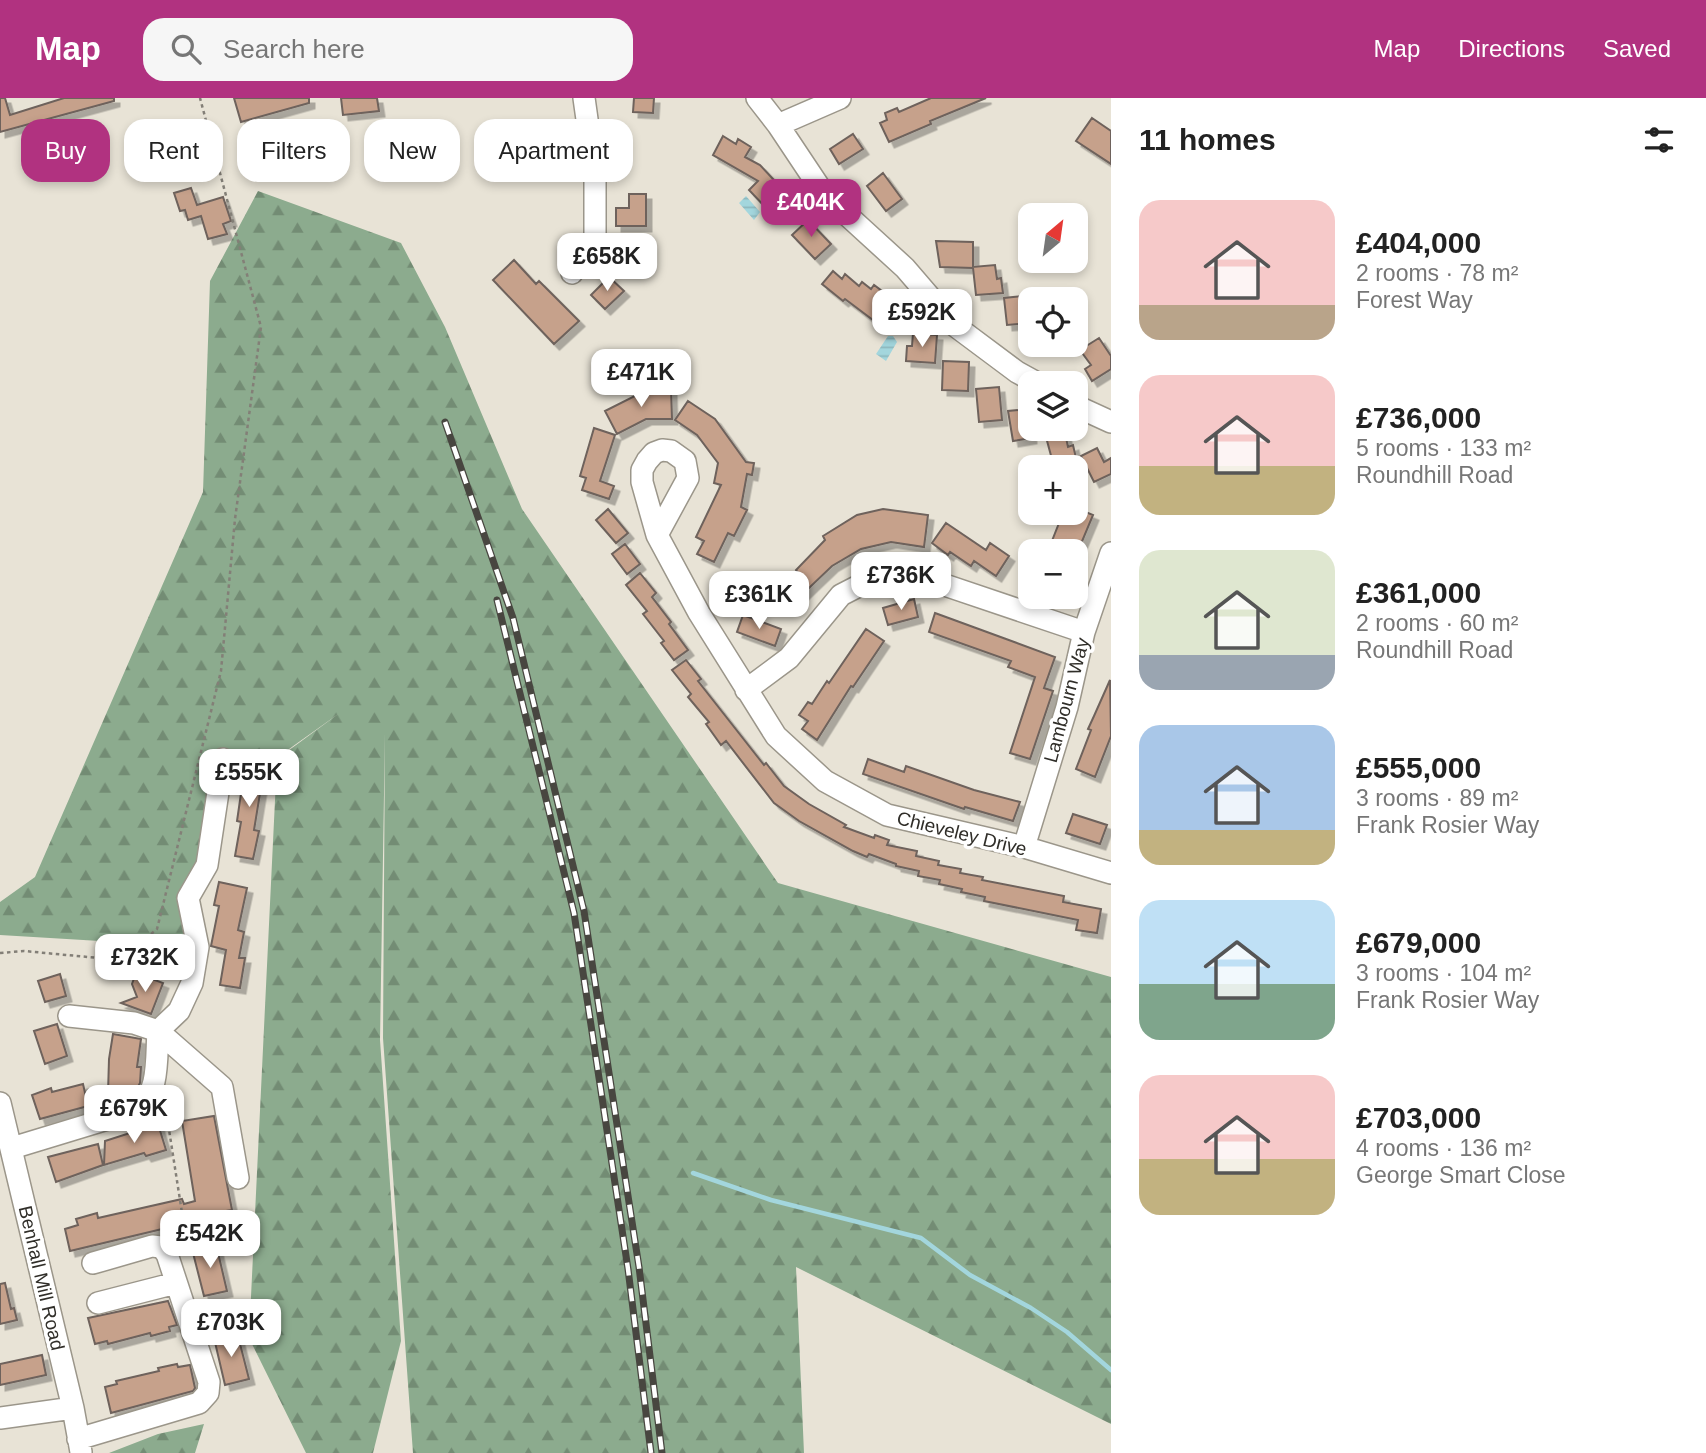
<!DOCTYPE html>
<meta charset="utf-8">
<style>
:root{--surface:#fff;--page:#f6f6f6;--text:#222;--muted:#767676;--accent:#b13280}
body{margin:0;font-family:Helvetica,sans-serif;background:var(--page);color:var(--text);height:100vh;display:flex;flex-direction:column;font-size:26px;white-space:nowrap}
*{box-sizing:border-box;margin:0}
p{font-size:23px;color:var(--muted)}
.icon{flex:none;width:38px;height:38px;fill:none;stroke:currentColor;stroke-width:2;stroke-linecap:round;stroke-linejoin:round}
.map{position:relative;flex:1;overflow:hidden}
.drawer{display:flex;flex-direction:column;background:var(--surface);width:595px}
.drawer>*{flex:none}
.top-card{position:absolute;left:21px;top:21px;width:665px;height:63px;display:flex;gap:14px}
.needle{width:46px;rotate:29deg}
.tools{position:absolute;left:1018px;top:105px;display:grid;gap:14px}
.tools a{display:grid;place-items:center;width:70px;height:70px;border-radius:14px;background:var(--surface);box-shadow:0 4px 10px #0003;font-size:35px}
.price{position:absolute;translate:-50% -60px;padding:0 16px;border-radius:14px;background:#fff;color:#222;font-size:23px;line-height:46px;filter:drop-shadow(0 2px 4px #0008)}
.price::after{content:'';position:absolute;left:50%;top:42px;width:21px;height:16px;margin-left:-10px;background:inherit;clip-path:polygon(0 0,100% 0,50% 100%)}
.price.current{background:var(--accent);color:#fff}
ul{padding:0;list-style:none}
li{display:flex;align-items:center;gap:21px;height:175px;padding:0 28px}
li span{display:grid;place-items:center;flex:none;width:196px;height:140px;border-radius:21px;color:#555}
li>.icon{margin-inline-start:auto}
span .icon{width:84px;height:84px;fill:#fffc;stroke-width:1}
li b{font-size:30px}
h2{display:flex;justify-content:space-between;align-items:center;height:84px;padding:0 28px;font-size:30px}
.pill{padding:0 24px;border-radius:21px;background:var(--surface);box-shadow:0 4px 10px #0003;font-size:24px;line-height:63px}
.pill.current{background:var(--accent);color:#fff}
header{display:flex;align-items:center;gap:42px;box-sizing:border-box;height:98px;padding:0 35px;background:var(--accent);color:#fff}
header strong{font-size:33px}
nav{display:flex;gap:38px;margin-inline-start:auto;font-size:24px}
.search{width:490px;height:63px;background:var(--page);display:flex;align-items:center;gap:18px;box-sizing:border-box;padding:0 24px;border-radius:21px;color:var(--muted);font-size:26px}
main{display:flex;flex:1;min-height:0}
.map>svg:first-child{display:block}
.forest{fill:url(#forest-firs)}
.water{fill:url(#water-rules)}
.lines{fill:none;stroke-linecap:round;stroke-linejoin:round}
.stream{stroke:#a3d6dd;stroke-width:4.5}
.building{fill:#c6a18b;stroke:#6e625c;stroke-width:2;filter:url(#shadow)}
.minor-casing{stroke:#9b968a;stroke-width:24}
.path{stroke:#837f77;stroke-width:2.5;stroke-dasharray:3.5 3.5;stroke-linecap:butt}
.minor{stroke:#fff;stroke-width:21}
.rail-casing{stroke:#484640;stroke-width:7}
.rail{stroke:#fff;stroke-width:4.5;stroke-dasharray:13;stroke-linecap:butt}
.labels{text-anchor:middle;stroke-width:7;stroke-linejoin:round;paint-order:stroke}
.street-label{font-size:19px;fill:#302e29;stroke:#fff}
</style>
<header>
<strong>Map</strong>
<div class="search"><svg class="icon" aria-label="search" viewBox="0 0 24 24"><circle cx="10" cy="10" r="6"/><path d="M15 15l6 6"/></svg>Search here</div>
<nav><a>Map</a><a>Directions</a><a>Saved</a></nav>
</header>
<main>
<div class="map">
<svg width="1111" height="1355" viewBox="0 0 1111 1355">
<defs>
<pattern id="forest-firs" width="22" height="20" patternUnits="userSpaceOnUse" patternTransform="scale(1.75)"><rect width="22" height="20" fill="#8cab8e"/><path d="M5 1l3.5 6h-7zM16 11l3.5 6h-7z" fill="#738c74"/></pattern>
<pattern id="water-rules" width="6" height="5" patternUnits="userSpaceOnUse" patternTransform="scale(1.75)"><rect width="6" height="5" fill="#a3d6dd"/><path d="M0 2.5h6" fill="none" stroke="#8db8be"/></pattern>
<filter id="shadow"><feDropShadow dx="5.5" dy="5.5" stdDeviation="0" flood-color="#0004"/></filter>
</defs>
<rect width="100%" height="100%" fill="#e8e3d6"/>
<path class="forest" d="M258 93 401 145 445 229 522 411 778 785 1111 879V1326L796 1169 804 1355H413L383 940 385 635 380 942 401 1243 373 1355H306L249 1240 277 661 341 614 275 661 219 651 183 848 0 837V804L35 779 203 394 210 183Z
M204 1326 195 1355H109L158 1336Z"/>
<path class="water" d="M746 98 760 114 754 122 739 105Z
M888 238H893L897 244 886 263 876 256Z"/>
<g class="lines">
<path class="stream" d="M693 1075 771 1102 921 1140 970 1177 1031 1210 1067 1234 1111 1272"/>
</g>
<path class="building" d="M0 0H5L10 17 64 0H114V3L0 34Z
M234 0H309V5L241 24Z
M341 0H377L379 13 343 17Z
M634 0H654L653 15 633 14Z
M931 0H986L930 23 931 26 889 44 880 25 887 22 885 15 897 10 899 14Z
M1092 20 1111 33V66L1076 43Z
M853 36 863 51 839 66 830 51Z
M723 38 736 46 738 41 751 49 745 59 760 67 787 96 769 113 749 92 758 83 713 57Z
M883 75 902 101 886 113 867 88Z
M191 90 197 107 223 99 231 123 223 126 227 136 208 141 201 118 188 122 185 112 180 113 174 95Z
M629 96H646V128H616V110H629Z
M808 122 831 146 815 161 792 137Z
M936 143 973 144V169L995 167 997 181 1001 180 1003 195 976 197 973 170 940 169Z
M514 162 536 186 539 183 579 223 554 246 493 182Z
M833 173 842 181 845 176 859 188 862 184 871 191 874 187 894 202 881 220 877 217 873 222 845 201 843 203 822 186Z
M609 179 624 193 605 211 591 197Z
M1031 197V225L1007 227 1004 200Z
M913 235 937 237 935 265 906 263 907 248H912Z
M1099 240 1111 258V271L1092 283 1085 271 1091 267 1080 252Z
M943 263 969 264 968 293 942 292Z
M999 289 1002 322 979 324 976 291Z
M671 291 672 321H646L617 336 605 313 643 294V292Z
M688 303 715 321 746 364 754 365 752 377 747 376 741 409 747 412 734 438 728 435 714 464 697 456 704 443 696 439 721 387 714 385 718 365 697 337 675 322Z
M1028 311 1031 340 1013 343 1008 313Z
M594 330 615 337 600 383 614 388 609 401 582 392 586 380 580 378Z
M1065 335 1068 349 1073 347 1076 360 1053 365 1046 339Z
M1097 350 1104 364 1111 360V376L1094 384 1081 358Z
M1076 410 1093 417 1078 453H1048L1063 415H1076Z
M608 411 628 435 616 445 596 422Z
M883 411 928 417 924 449 891 444 861 451 832 468 788 510 777 498 799 476 796 472 825 442 823 438 857 417Z
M946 425 986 452 990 445 1009 458 996 478 974 463 971 468 950 454 948 457 932 445Z
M625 446 640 466 627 476 612 456Z
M640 475 656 495 652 499 671 524 669 526 688 552 674 562 661 545 664 543 643 516 647 513 626 487Z
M914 501 918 519 888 527 883 510Z
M935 515 1055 559 1044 590 1053 593 1030 661 1010 655 1035 579 1008 569 1011 563 929 534Z
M743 517 781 531 775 548 737 534Z
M866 531 884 543 853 589 851 588 817 642 802 631 808 623 799 617 808 604 812 606 827 583 829 585Z
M686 562 701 581 698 583 764 667 766 665 784 688 809 706 846 727 844 729 874 740 875 737 889 742 887 747 917 753 916 758 939 763 938 767 961 771 960 775 983 779 982 782 1064 798 1063 804 1101 811 1097 835 1076 832 1078 822 984 803 985 799 961 794 962 791 939 786 940 782 918 778 919 773 896 768V766L869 756 867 759 853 753 799 723 774 705 726 643 721 647 706 626 709 624 688 599 691 596 672 572Z
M1110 582 1111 638 1095 679 1076 671 1091 632 1088 631 1094 618Z
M246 661 265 665 254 732 259 733 253 761 235 758 241 724 237 723Z
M868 661 904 674 906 668 974 692 1020 704 1013 723 965 709 964 711 863 676Z
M1073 716 1107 727 1100 746 1066 735Z
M219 784 247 790 238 832 244 834 239 860H245L240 890 220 887 226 852 211 848 219 808 214 807Z
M136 875 163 885 151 916 121 905 137 899 132 886Z
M60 876 66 898 45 904 38 883Z
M57 926 67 958 45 966 34 933Z
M113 936 141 941 137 969H141L140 985 134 996 108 995 109 961Z
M83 986 88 1008 40 1021 32 997 51 990 52 994Z
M214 1018 232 1112 178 1121 179 1127 70 1153 65 1131 78 1127 76 1121 97 1115 98 1120 182 1101 184 1106 195 1103 182 1023Z
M158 1026 166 1052 146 1058 144 1055 104 1067 105 1043Z
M98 1046 103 1067 56 1084 48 1059Z
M216 1146 227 1193 204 1198 192 1151Z
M5 1185 11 1211 14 1210 17 1222 0 1226V1186Z
M168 1203 177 1227 169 1229 170 1233 151 1238 150 1235 108 1246 107 1243 95 1246 88 1220Z
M237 1234 249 1281 225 1287 214 1240Z
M42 1257 46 1277 0 1287V1266Z
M177 1266 178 1269 190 1267 195 1290 193 1293 111 1315 105 1289 117 1286 116 1283 159 1273 158 1270Z"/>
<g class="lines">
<defs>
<path id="minor" d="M757 0 778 27 824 96 905 170 954 227 1017 274 1037 285
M778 27 840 0
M572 175 595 140V78L584 0
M1076 308 1111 324
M657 437 688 380 685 363 671 353 662 352 654 355 647 363 642 372V384L657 437 699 515 776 638 825 683 887 717 1024 749 1111 775
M746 592 789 560 841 497 876 479 918 478 1084 534
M1024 749 1067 609 1084 534 1111 455
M69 918 134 925 158 933 222 989 238 1080
M0 1005 73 1310 81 1354
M12 1050 137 1012C160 995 156 960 158 933L179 913 192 885 198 849 188 800 207 767 223 661
M98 1205 176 1185
M0 1320 73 1310
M78 1341 199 1305 208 1295 209 1284 167 1156 161 1149 152 1148 93 1165"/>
</defs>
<use href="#minor" class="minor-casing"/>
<path class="path" d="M0 855 24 853 120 862 157 831 221 573 235 421 261 229 200 0
M165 1006 185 1134 179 1142"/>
<use href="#minor" class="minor"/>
<defs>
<path id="rail" d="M445 324 513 520 584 813 639 1169 662 1355
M497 502 574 815 628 1171 651 1355"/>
</defs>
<use href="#rail" class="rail-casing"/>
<use href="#rail" class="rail"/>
</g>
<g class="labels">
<g class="street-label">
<text transform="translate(1066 602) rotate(-75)" y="7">Lambourn Way</text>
<text transform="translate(962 735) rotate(14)" y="7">Chieveley Drive</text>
<text transform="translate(42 1180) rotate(77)" y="7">Benhall Mill Road</text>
</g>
</g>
</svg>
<div class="tools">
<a><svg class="needle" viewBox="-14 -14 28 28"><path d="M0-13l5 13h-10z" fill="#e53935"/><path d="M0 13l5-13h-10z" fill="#767676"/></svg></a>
<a><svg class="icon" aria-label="locate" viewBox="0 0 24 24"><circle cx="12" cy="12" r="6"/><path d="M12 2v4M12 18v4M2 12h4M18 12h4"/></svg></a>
<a><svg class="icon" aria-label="layers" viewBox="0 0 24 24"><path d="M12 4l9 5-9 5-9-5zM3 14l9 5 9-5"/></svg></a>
<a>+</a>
<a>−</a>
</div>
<b class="price current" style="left:811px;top:141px">£404K</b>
<b class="price" style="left:607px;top:195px">£658K</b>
<b class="price" style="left:922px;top:251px">£592K</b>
<b class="price" style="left:641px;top:311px">£471K</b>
<b class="price" style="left:901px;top:514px">£736K</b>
<b class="price" style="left:759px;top:533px">£361K</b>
<b class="price" style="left:249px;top:711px">£555K</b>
<b class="price" style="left:145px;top:896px">£732K</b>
<b class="price" style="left:134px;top:1047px">£679K</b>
<b class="price" style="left:210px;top:1172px">£542K</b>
<b class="price" style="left:231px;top:1261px">£703K</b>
<div class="top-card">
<a class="pill current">Buy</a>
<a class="pill">Rent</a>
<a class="pill">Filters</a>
<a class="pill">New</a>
<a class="pill">Apartment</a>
</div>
</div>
<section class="drawer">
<h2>11 homes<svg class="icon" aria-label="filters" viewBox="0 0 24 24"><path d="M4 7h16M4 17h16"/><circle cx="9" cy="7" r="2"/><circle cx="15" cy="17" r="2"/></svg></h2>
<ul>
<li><span style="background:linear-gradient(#f6c9c9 75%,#b9a48a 0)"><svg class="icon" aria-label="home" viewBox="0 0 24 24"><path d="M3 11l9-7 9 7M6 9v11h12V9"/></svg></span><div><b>£404,000</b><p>2 rooms · 78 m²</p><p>Forest Way</p></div></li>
<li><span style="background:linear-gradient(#f6c9c9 65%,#c2b280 0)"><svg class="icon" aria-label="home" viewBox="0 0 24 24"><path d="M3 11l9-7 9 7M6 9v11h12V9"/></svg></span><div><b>£736,000</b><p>5 rooms · 133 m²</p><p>Roundhill Road</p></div></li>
<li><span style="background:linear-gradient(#dfe7d0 75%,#9aa5b1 0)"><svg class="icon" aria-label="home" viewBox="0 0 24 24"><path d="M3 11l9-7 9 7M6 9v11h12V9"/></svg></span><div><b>£361,000</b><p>2 rooms · 60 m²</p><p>Roundhill Road</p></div></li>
<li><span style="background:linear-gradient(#a9c7e8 75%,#c2b280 0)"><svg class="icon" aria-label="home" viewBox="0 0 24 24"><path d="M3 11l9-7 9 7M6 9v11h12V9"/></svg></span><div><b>£555,000</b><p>3 rooms · 89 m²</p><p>Frank Rosier Way</p></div></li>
<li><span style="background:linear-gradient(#bfe0f5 60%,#7fa58c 0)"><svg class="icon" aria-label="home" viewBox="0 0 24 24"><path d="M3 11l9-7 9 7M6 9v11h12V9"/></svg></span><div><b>£679,000</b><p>3 rooms · 104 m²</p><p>Frank Rosier Way</p></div></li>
<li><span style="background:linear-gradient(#f6c9c9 60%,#c2b280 0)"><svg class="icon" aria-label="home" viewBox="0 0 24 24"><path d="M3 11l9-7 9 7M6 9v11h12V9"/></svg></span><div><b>£703,000</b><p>4 rooms · 136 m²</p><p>George Smart Close</p></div></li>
</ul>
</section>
</main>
